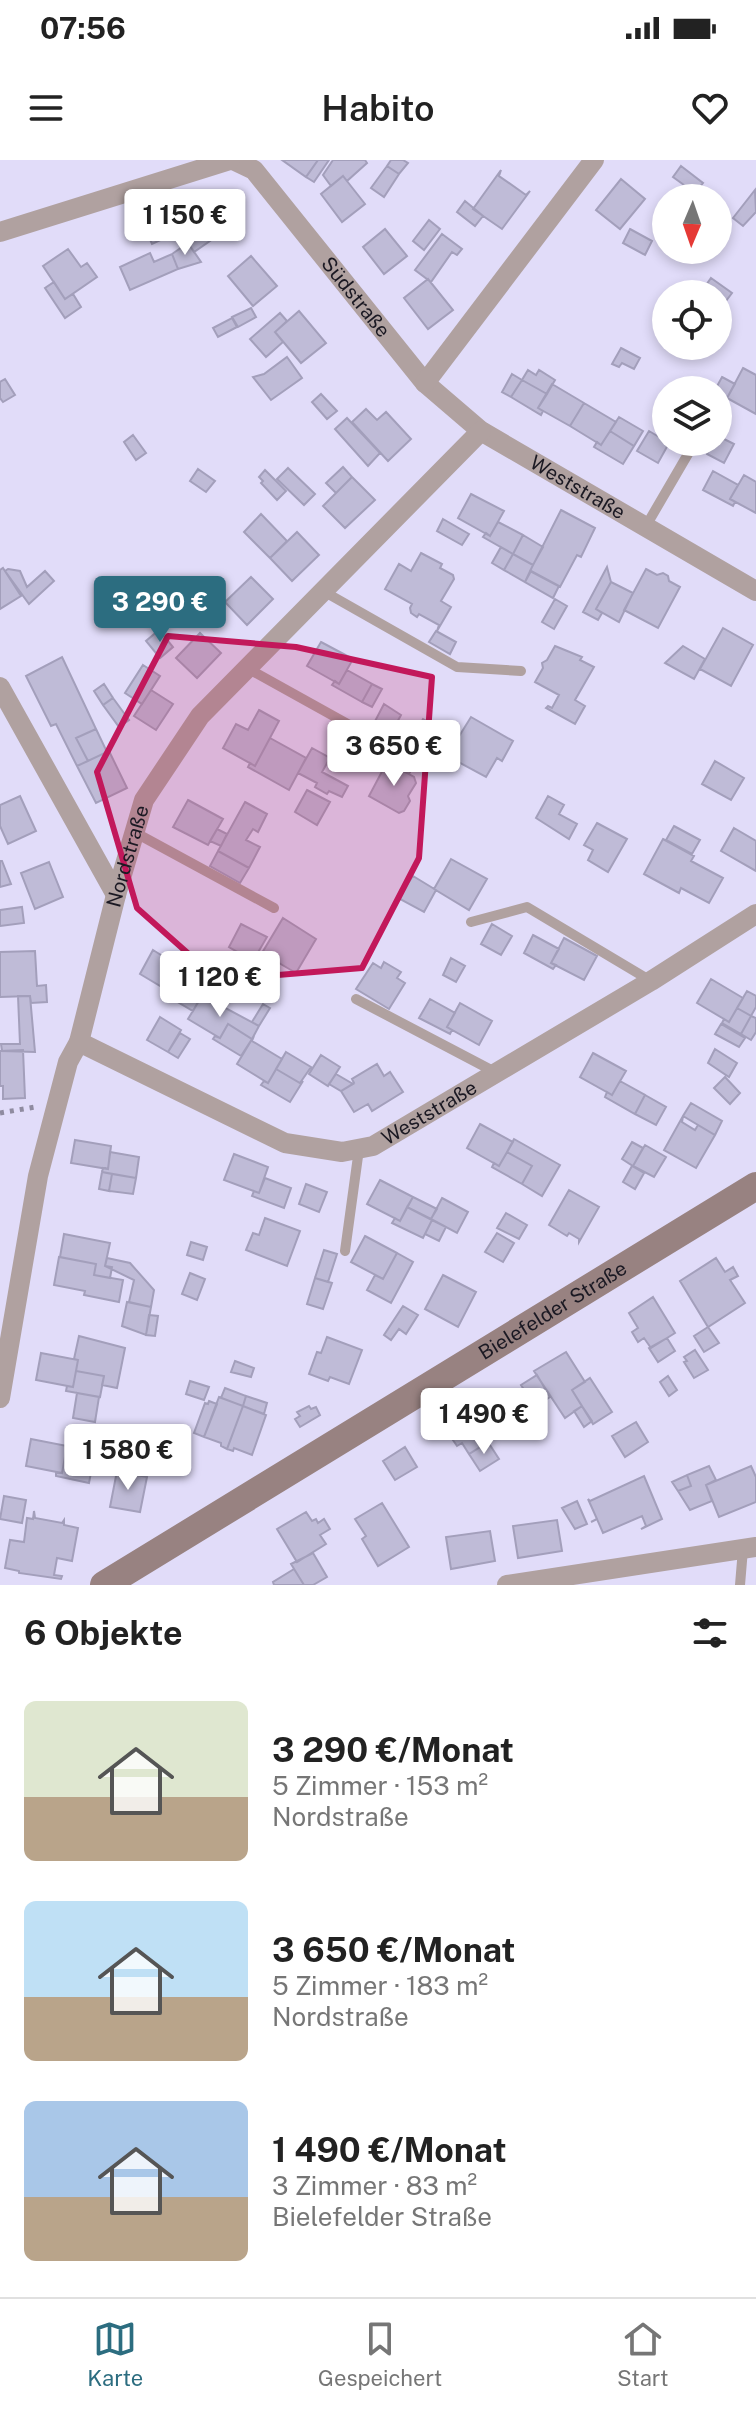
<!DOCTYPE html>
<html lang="de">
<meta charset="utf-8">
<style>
:root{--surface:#fff;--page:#f6f6f6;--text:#222;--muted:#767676;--line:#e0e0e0;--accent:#2c6d80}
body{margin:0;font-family:"Public Sans",sans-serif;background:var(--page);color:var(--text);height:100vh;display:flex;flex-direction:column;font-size:30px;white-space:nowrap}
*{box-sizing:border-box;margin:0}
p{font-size:26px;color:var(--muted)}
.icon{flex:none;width:44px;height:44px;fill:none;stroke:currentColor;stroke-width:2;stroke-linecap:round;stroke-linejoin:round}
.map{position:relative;height:1425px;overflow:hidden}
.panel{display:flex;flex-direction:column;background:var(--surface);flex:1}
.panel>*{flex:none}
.needle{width:52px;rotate:182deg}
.fabs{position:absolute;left:652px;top:24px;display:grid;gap:16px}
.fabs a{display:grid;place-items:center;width:80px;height:80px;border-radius:50%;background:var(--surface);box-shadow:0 4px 12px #0003;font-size:40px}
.price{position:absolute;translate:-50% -68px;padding:0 18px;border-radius:8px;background:#fff;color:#222;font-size:26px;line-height:52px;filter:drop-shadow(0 2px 4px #0008)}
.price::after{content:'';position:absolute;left:50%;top:48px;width:24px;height:18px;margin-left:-12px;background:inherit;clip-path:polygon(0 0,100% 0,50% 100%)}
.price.current{background:var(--accent);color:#fff}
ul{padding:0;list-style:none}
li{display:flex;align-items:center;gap:24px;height:200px;padding:0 24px}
li span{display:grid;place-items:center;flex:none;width:224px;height:160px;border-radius:12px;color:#555}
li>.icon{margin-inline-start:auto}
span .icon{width:96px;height:96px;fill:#fffc;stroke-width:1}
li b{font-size:34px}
h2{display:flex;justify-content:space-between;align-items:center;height:96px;padding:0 24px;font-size:34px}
.status{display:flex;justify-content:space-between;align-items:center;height:56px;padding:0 40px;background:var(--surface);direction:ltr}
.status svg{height:22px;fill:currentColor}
header{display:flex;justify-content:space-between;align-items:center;height:104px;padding:0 24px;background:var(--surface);font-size:36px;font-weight:600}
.tabs{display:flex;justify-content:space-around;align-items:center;height:112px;border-top:2px solid var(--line);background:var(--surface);font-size:22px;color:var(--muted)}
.tabs a{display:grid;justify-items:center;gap:4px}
.tabs .current{color:var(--accent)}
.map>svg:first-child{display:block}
.building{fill:#bfbbd7;stroke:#a39fbb;stroke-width:2}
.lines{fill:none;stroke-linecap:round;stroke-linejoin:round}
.path{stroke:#8f8ba0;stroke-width:5;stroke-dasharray:4 6;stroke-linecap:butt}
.service{stroke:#b0a1a0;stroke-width:10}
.minor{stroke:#b0a1a0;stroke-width:20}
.secondary{stroke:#988281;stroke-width:28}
.marked{fill:#c2185b;fill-opacity:0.2;stroke:#c2185b;stroke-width:6;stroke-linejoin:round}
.labels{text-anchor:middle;stroke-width:6;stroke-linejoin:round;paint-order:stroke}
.street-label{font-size:20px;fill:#1b1923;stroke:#eeebfd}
</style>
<div class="status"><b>07:56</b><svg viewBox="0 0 49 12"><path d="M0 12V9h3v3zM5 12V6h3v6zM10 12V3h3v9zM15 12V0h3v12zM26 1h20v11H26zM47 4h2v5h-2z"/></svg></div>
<header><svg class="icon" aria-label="menu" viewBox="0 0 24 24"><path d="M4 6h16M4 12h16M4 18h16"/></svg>Habito<svg class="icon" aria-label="heart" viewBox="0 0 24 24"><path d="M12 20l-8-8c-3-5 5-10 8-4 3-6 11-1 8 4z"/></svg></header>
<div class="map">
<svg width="756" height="1425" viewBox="0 0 756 1425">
<rect width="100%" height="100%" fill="#e1dcf9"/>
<path class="building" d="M282 0H318L306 17Z
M318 0H329L314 22 306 17Z
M333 0H365L367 3 347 21 343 16 331 26 323 15Z
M391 0H403L408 3 399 14 387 6Z
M387 6 399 14 384 37 371 28Z
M681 6 703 23 695 33 673 17Z
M501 10 499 16 526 35 530 31 502 69 473 49Z
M343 16 365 44 342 62 321 34Z
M621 19 645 39 620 69 596 50Z
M755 30 756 52 743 66 733 58Z
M197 40 220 74 194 92 171 58Z
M465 41 483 56 475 66 457 52Z
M172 53 174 55 171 58 180 71 152 84 144 66Z
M429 60 440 69 424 90 413 81Z
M385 69 407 96 384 114 363 87Z
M630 69 652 81 645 95 623 83Z
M442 74 462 89 457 95 452 92 431 122 415 110Z
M188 83 201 102 178 109 172 94Z
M68 89 81 107 87 103 97 117 65 139 43 106Z
M150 93 154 102 172 94 178 109 130 130 120 107Z
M251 96 277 126 253 146 228 116Z
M711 118 732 133 723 145 718 142V134H707L702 131Z
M428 119 453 150 428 169 404 138Z
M54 122 65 139 73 134 81 147 65 158 45 128Z
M251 148 256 157 238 167 232 157Z
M299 151 326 183 301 203 275 172Z
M280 153 287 161 275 172 283 182 266 197 250 179Z
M232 158 237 167 218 177 213 168Z
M621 188 640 198 634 209 622 203 619 207 612 204Z
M287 197 302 218 271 240 253 217 264 214Z
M743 208 756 215V254L727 238Z
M528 210 536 215 539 210 555 220 547 234 522 220Z
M512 214 522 220 511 237 502 232Z
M722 217 735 224 727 238 715 230Z
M5 219 15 235 3 242 0 238V222Z
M522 220 547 234 538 248 543 251 541 255 511 237Z
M552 224 584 243 570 266 538 248Z
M321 234 337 251 327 259 312 242Z
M584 243 616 262 601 285 570 266Z
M366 249 377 260 386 252 411 279 388 301 352 262Z
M619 257 643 271 634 286 610 271Z
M347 258 380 293 368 306 335 269Z
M610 271 634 286 623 304 594 287 597 282 601 285Z
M649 271 669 283 658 303 637 291Z
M133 275 146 293 136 300 124 282Z
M718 276 734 284 724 303 707 294 713 282H718Z
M343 307 352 317 336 333 326 323Z
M288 308 315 334 304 345 277 319Z
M198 309 215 321 206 332 190 321Z
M265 310 286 331 277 340 261 323 263 321 259 317Z
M713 311 738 325 730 339 735 342 733 346 703 330Z
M744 315 756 322V353L730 339Z
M352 317 375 340 345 368 323 346Z
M471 334 504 351 490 376 458 358Z
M561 350 595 368 581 397 577 395 560 427 530 411Z
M261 354 287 381 270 398 244 372Z
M443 359 469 374 462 385 437 371Z
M498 362 523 375 513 394 483 377 486 373 490 376Z
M297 372 319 395 292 421 270 398Z
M523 375 543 387 533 405 513 394Z
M501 387 513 394 504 410 492 403Z
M421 393 442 404 440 408 453 415 454 419 441 441 451 447 437 471 439 465 419 454 417 457 411 453 410 448 412 444 385 429 399 404 411 411Z
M513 394 533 405 525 422 504 410Z
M607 407 611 422 596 449 602 453 598 460 583 452Z
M3 408 21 436 0 449V410Z
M8 409 20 411 27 427 45 411 54 421 29 444 5 411Z
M646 409 657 415 663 413 668 416 669 421 680 427 658 468 624 450Z
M531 411 559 426 553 438 525 422Z
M251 417 273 439 247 465 225 442Z
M611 422 633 433 619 462 596 449Z
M202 423 223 444 213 454 192 433Z
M555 439 567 446 554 469 542 462Z
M723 468 753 485 731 526 700 509Z
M159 470 173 487 160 498 146 481Z
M436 471 456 482 450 494 429 482Z
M200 473 221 493 197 518 176 498Z
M321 482 353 499 339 524 307 506Z
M555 486 582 497 580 500 594 507 575 540 585 546 575 564 546 548 548 546 552 548 559 535 535 522 543 508 542 503 547 500Z
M683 486 705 499 694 519 665 503Z
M62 497 96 569 76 578 88 601 77 606 56 564 51 566 26 516Z
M143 505 160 516 142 544 125 533Z
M347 510 372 524 362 542 332 525 335 521 339 524Z
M104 524 113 538 103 545 94 531Z
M372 524 382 529 372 547 362 542Z
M151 530 173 544 156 570 134 556Z
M113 538 129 560 119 567 103 545Z
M384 544 401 555 395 566 403 570 398 579 373 565Z
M259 550 279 561 255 606 223 588 236 564 248 570Z
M471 557 513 581 502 601 497 598 486 617 440 592 450 574 458 578Z
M423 559 450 574 437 603 408 587Z
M96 569 107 592 88 601 76 578Z
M270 578 306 598 289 630 248 607 250 603 255 606Z
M400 582 420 593 409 614 388 602Z
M312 588 330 598 322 612 348 626 342 637 329 631 327 634 315 627 317 623 298 613Z
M109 591 127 628 96 643 77 606Z
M715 601 744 618 731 640 702 624Z
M387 602 414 617 416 623 408 636 410 641 404 651 399 653 369 636Z
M307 630 330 642 317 665 295 652Z
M20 636 36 671 8 684 0 666V645Z
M548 636 564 645 559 654 577 664 569 679 536 658Z
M188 640 223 659 208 685 173 667Z
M245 642 267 654 258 672 253 669 246 680 260 687 249 708 218 691Z
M597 663 627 679 608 712 588 700 593 690 584 685Z
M674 666 700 680 692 694 666 680Z
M734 668 756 681V711L721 691Z
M217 669 227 674 221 686 210 681Z
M663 679 694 696 691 701 723 718 709 743 681 728 679 733 644 714Z
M218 691 249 708 240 723 210 706Z
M451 699 487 719 469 750 434 729Z
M0 701H2L11 724 0 727Z
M49 702 63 737 35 749 21 713Z
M413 716 436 730 424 752 398 738Z
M22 747 24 763 0 766V750Z
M283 758 316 779 296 813 262 793Z
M241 764 267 777 253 801 229 787Z
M492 764 512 776 501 795 481 784Z
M533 775 559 789 551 803 556 805 553 809 524 793Z
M564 778 597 796 584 820 551 803Z
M153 790 185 810 172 833 140 814Z
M35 791 37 826 46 825 47 842 31 843 30 836 0 837V792Z
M451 798 465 806 456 822 443 815Z
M384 802 401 812 397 818 405 823 389 849 356 829 373 803 381 808Z
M185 810 195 815 197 811 211 819 203 833 180 819Z
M180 819 203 833 193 851 164 834 167 830 172 833Z
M711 819 743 838 729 862 697 843Z
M205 831 203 836 259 866 252 879 228 864 220 878 188 859Z
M747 831 756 836V847L751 856 737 848Z
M18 836H30L35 892 2 891 1 884H20Z
M430 839 455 853 447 867 452 870 450 874 419 858Z
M460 843 492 861 479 885 447 867Z
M263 844 270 848 259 866 252 862Z
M737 848 751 856 741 874 722 863 724 859 729 862Z
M751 856 756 858V872L751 880 741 874Z
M160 857 181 870 168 892 147 880Z
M228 864 252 879 241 896 213 879 215 876 220 878Z
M721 864 745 878 739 887 715 874Z
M180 873 190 879 178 898 168 892Z
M254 876 252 881 282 899 268 923 237 904Z
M715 889 737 903 729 917 708 903Z
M23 890 25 938 3 939V926H0V891Z
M286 892 311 907 300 923 276 909Z
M593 893 626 911 612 935 580 917Z
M321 895 340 907 328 926 309 914Z
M377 904 384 916 390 912 403 932 372 951 368 944 354 952 341 931 354 923 352 919Z
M276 909 300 923 303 921 290 942 261 925 264 921 268 923Z
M336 914 353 924 341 931 329 924Z
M725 917 740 933 730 944 714 928Z
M620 921 645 935 635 954 605 937 607 932 612 935Z
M645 935 666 947 656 965 635 954Z
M691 943 722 961 715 975 683 956Z
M683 956 682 962 695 970 698 965 715 975 696 1008 664 990Z
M480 964 513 982 499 1006 467 988Z
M514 979 560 1005 542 1036 522 1024 532 1006 507 992Z
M75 980 111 986 108 1009 71 1003Z
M632 982 643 988 633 1006 622 999Z
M645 985 666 997 654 1017 633 1006Z
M110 992 139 997 136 1018 102 1012 103 1008 108 1009Z
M507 992 532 1006 522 1024 492 1007 494 1003 499 1006Z
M234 994 268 1007 259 1033 224 1020Z
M632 1006 644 1013 635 1029 623 1022Z
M102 1012 112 1014 109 1031 99 1029Z
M112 1014 136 1018 133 1034 109 1031Z
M265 1018 291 1028 284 1048 252 1036 254 1031 259 1033Z
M380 1020 413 1037 400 1061 367 1044Z
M306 1024 327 1032 319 1052 299 1044Z
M569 1030 599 1047 579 1082V1079L569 1073 567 1076 549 1065Z
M413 1037 437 1049 431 1059 407 1047Z
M442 1038 468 1052 457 1073 431 1059Z
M407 1047 432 1060 423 1078 392 1063 395 1058 400 1061Z
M506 1053 527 1065 519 1079 497 1068Z
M265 1058 300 1071 287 1106 246 1090 253 1073 259 1075Z
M432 1060 446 1067 439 1081 425 1074Z
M497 1073 514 1083 503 1102 485 1092Z
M64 1074 110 1083 105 1106 112 1107 110 1118 94 1115 96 1104 60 1097Z
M365 1076 397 1093 383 1119 351 1102Z
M191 1082 207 1087 203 1100 187 1095Z
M324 1090 337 1094 328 1122 315 1118Z
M397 1093 413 1102 391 1143 367 1130 375 1115 383 1119Z
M59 1097 96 1104 94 1115 123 1120 119 1142 84 1135 85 1131 54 1125Z
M107 1098 130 1103 154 1130 151 1147 129 1142 134 1120 105 1106Z
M716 1098 725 1112 733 1107 738 1116 730 1120 745 1143 708 1167 680 1121Z
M190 1113 205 1119 197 1140 182 1134Z
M443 1115 476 1132 458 1167 425 1149Z
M315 1118 332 1123 323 1149 307 1144Z
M653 1137 675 1173 651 1188 644 1178 638 1182 632 1172 638 1168 629 1153Z
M127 1142 151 1147 146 1175 122 1166Z
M403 1146 418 1155 406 1174 399 1169 391 1180 384 1175Z
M149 1155 158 1156 155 1176 146 1175Z
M708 1167 719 1183 704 1192 694 1176Z
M79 1176 125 1188 117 1228 102 1225 104 1216 76 1211 78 1200 74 1199Z
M327 1177 362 1190 349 1224 330 1217 328 1221 309 1214 317 1192 321 1193Z
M667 1178 675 1191 658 1202 649 1188Z
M695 1190 708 1210 694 1218 684 1202 687 1201 684 1197Z
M566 1192 585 1222 572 1230 582 1246 565 1258 534 1211Z
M41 1193 78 1200 73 1227 36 1220Z
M235 1201 254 1208 251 1217 231 1212Z
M76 1211 104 1216 100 1237 66 1231 67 1226 73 1227Z
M537 1215 550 1237 535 1247 521 1225Z
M668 1216 677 1230 669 1236 660 1222Z
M590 1218 612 1252 593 1264 572 1230Z
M190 1221 209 1227 204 1240 186 1234Z
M225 1228 246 1236 243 1246 221 1238Z
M77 1233 99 1237 95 1262 73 1258Z
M246 1236 267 1243 264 1254 243 1246Z
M219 1237 243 1246 227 1289 221 1286V1283L204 1277Z
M209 1241 217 1244 204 1277 194 1273 205 1243 208 1244Z
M243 1246 266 1255 252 1295 234 1288 233 1291 227 1289Z
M309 1246 311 1249 316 1247 320 1255 300 1267 295 1259 300 1256 297 1252Z
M582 1246 592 1261 584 1267 574 1251Z
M477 1247 496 1277 469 1294 462 1283 457 1286 453 1280 458 1277 450 1264Z
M636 1262 648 1282 625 1297 612 1276Z
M31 1279 67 1286 62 1313 26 1306Z
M488 1282 499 1299 480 1311 469 1294Z
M67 1286 95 1291 93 1302 65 1297Z
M405 1287 417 1307 395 1320 383 1301Z
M65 1297 93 1302 89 1323 56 1316V1312L62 1313Z
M709 1306 716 1320 706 1325 712 1341 690 1350 678 1331 691 1326 687 1315Z
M751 1306 756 1317V1342L719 1357 706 1325Z
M117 1311 147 1317 140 1352 110 1347Z
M687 1315 691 1326 678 1331 672 1322Z
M644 1316 662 1359 641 1369 646 1366 642 1356 603 1373 597 1359 591 1362 597 1359 588 1339 590 1341Z
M4 1336 26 1340 22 1363 0 1359Z
M577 1341 587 1364 575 1369 562 1348Z
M382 1343 409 1387 378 1406 362 1379 366 1376 355 1359Z
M34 1351 35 1358 62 1363 64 1360V1365L78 1368 72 1401 57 1398 54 1415 62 1416 61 1419 19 1413V1411L5 1408 10 1380 24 1382 27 1358 33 1359Z
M306 1352 312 1361 316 1359 318 1363 324 1359 330 1369 320 1375 326 1384 297 1402 277 1369Z
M557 1360 562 1391 518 1398 513 1366Z
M490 1371 495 1401 451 1409 446 1377Z
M313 1393 327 1417 313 1425H304L291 1404Z
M294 1409 304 1425H274L273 1422Z"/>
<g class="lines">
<path class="path" d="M0 953 35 947"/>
<path class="service" d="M646 366 695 282
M323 431 457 507 521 511
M247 508 391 588
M134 672 274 748
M471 762 527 747 651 821
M356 839 495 912
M345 1091 359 989
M740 1425 743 1389"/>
<g class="minor">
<path id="s1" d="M233 0 254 10 425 223 481 271 756 431"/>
<path d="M0 72 230 0"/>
<path d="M425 223 594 0"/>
<path d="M0 527 116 735"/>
<path id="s2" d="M79 882 285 983 342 992 373 986 651 821 756 754"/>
<path id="s3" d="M0 1238 38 1016 68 902 79 882 116 735 144 640 200 556 481 271"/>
<path d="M507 1425 756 1387"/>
</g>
<path class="secondary" id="s4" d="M104 1425 756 1026"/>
</g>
<path class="marked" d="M168 476 296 487 432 517 419 698 362 808 218 820 137 748 97 612Z"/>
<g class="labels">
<g class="street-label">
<text dy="7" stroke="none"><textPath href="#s1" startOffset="186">Südstraße</textPath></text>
<text dy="7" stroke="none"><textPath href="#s1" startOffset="482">Weststraße</textPath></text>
<text dy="7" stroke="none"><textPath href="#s3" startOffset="558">Nordstraße</textPath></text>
<text dy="7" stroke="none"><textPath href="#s2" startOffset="384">Weststraße</textPath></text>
<text dy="7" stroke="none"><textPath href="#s4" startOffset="526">Bielefelder Straße</textPath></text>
</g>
</g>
</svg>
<div class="fabs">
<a><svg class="needle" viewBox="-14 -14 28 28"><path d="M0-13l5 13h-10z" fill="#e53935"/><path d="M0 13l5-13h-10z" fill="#767676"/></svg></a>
<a><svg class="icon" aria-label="locate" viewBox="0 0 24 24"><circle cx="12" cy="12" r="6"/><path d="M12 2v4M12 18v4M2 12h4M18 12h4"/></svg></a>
<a><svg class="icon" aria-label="layers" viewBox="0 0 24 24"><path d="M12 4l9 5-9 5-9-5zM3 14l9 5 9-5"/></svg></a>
</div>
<b class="price" style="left:185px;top:97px">1 150 €</b>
<b class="price current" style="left:160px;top:484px">3 290 €</b>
<b class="price" style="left:394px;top:628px">3 650 €</b>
<b class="price" style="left:220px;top:859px">1 120 €</b>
<b class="price" style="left:484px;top:1296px">1 490 €</b>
<b class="price" style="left:128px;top:1332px">1 580 €</b>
</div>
<section class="panel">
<h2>6 Objekte<svg class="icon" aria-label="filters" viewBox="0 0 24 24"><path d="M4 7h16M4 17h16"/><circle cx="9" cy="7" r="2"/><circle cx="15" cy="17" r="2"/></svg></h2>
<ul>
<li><span style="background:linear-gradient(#dfe7d0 60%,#b9a48a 0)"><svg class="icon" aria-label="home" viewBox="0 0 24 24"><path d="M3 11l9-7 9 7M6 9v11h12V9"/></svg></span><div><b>3 290 €/Monat</b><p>5 Zimmer · 153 m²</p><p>Nordstraße</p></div></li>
<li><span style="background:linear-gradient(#bfe0f5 60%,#b9a48a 0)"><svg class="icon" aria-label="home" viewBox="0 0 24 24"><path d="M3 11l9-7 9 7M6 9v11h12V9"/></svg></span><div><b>3 650 €/Monat</b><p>5 Zimmer · 183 m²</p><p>Nordstraße</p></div></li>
<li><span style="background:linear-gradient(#a9c7e8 60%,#b9a48a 0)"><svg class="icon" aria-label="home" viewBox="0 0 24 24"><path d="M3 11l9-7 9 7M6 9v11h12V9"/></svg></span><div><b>1 490 €/Monat</b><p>3 Zimmer · 83 m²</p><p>Bielefelder Straße</p></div></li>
</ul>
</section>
<nav class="tabs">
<a class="current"><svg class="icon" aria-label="map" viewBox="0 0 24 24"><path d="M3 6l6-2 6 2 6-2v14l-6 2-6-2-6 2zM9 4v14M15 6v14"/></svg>Karte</a>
<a><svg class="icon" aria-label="saved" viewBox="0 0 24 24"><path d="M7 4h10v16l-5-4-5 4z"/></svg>Gespeichert</a>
<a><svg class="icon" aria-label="home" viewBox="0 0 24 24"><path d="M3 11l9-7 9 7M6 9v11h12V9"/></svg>Start</a>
</nav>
